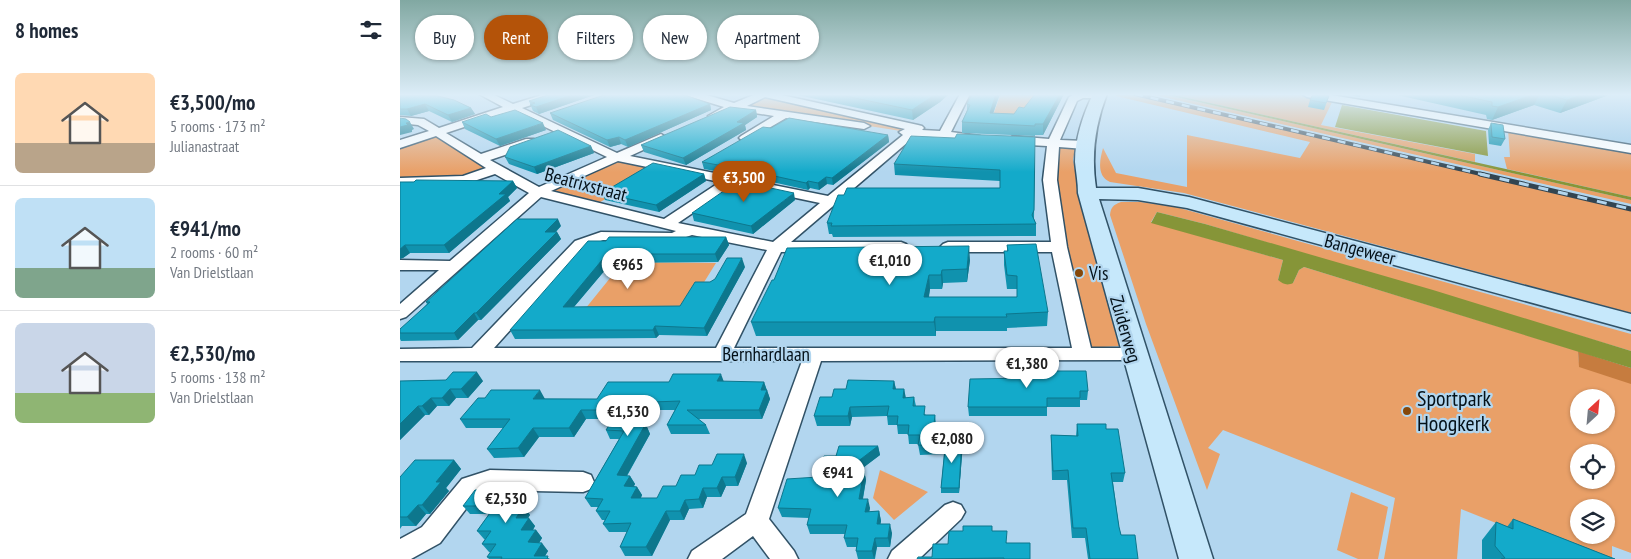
<!DOCTYPE html>
<meta charset="utf-8">
<style>
:root{--surface:#fff;--page:#f2f2f3;--text:#1f2937;--muted:#747a83;--line:#e0e1e3;--accent:#b45309}
body{margin:0;font-family:"PT Sans Narrow",sans-serif;background:var(--page);color:var(--text);height:100vh;display:flex;flex-direction:column;font-size:19px;white-space:nowrap}
*{box-sizing:border-box;margin:0}
p{font-size:16px;color:var(--muted)}
.icon{flex:none;width:28px;height:28px;fill:none;stroke:currentColor;stroke-width:2;stroke-linecap:round;stroke-linejoin:round}
.map{position:relative;flex:1;overflow:hidden}
.drawer{display:flex;flex-direction:column;background:var(--surface);width:400px}
.drawer>*{flex:none}
.hud{position:absolute;left:15px;top:15px;width:475px;height:45px;display:flex;gap:10px}
.needle{width:32px;rotate:26deg}
.tools{position:absolute;left:1170px;top:389px;display:grid;gap:10px}
.tools a{display:grid;place-items:center;width:45px;height:45px;border-radius:50%;background:var(--surface);box-shadow:0 1px 4px #0004;font-size:25px}
.price{position:absolute;translate:-50% -42px;padding:0 11px;border-radius:18px;background:#fff;color:#222;font-size:16px;line-height:32px;filter:drop-shadow(0 1px 2px #0008)}
.price::after{content:'';position:absolute;left:50%;top:30px;width:15px;height:11px;margin-left:-8px;background:inherit;clip-path:polygon(0 0,100% 0,50% 100%)}
.price.current{background:var(--accent);color:#fff}
ul{padding:0;list-style:none}
li{display:flex;align-items:center;gap:15px;height:125px;padding:0 15px}
li+li{border-top:1px solid var(--line)}
li span{display:grid;place-items:center;flex:none;width:140px;height:100px;border-radius:8px;color:#555}
li>.icon{margin-inline-start:auto}
span .icon{width:60px;height:60px;fill:#fffc;stroke-width:1}
li b{font-size:21px}
h2{display:flex;justify-content:space-between;align-items:center;height:60px;padding:0 15px;font-size:21px}
.pill{padding:0 18px;border-radius:22px;background:var(--surface);box-shadow:0 1px 4px #0004;font-size:18px;line-height:45px}
.pill.current{background:var(--accent);color:#fff}
main{display:flex;flex:1;min-height:0}
.map>svg:first-child{display:block}
.built{fill:#a1ccea}
.green{fill:#e9a068;fill-rule:evenodd}
.forest{fill:#c67c3f}
.water{fill:#869538}
.lines{fill:none;stroke-linecap:round;stroke-linejoin:round}
.street-casing{stroke:#315267;stroke-width:3}
.secondary-casing{stroke:#315267;stroke-width:3}
.street{fill:#fff;fill-rule:evenodd}
.secondary{fill:#c6e8fb;fill-rule:evenodd}
.rail-far1-casing{stroke:#324551;stroke-width:4}
.rail-casing{stroke:#324551;stroke-width:5}
.rail-far1{stroke:#b2d6ef;stroke-width:2.5;stroke-dasharray:8;stroke-linecap:butt}
.rail{stroke:#b2d6ef;stroke-width:3;stroke-dasharray:10;stroke-linecap:butt}
.wall{fill:#1092ae}
.shaded-wall{fill:#0d778d}
.building{fill:#13aaca;stroke:#0d778d}
.poi-dot{fill:#86480a;stroke:#b2d6ef;stroke-width:2}
.labels{text-anchor:middle;stroke-width:4.5;stroke-linejoin:round;paint-order:stroke}
.street-label{font-size:19px;fill:#041119;stroke:#b2d6ef}
.poi-label{font-size:19px;fill:#041119;stroke:#b2d6ef;text-anchor:start}
.near-poi-label{font-size:22px;fill:#041119;stroke:#b2d6ef;text-anchor:start}
</style>
<main>
<section class="drawer">
<h2>8 homes<svg class="icon" aria-label="filters" viewBox="0 0 24 24"><path d="M4 7h16M4 17h16"/><circle cx="9" cy="7" r="2"/><circle cx="15" cy="17" r="2"/></svg></h2>
<ul>
<li><span style="background:linear-gradient(#ffd9b3 70%,#b9a48a 0)"><svg class="icon" aria-label="home" viewBox="0 0 24 24"><path d="M3 11l9-7 9 7M6 9v11h12V9"/></svg></span><div><b>€3,500/mo</b><p>5 rooms · 173 m²</p><p>Julianastraat</p></div></li>
<li><span style="background:linear-gradient(#bfe0f5 70%,#7fa58c 0)"><svg class="icon" aria-label="home" viewBox="0 0 24 24"><path d="M3 11l9-7 9 7M6 9v11h12V9"/></svg></span><div><b>€941/mo</b><p>2 rooms · 60 m²</p><p>Van Drielstlaan</p></div></li>
<li><span style="background:linear-gradient(#c9d6e8 70%,#8fb573 0)"><svg class="icon" aria-label="home" viewBox="0 0 24 24"><path d="M3 11l9-7 9 7M6 9v11h12V9"/></svg></span><div><b>€2,530/mo</b><p>5 rooms · 138 m²</p><p>Van Drielstlaan</p></div></li>
</ul>
</section>
<div class="map">
<svg width="1231" height="559" viewBox="0 0 1231 559">
<rect width="100%" height="100%" fill="#b2d6ef"/>
<path class="built" d="M920 94H1231V147Z"/>
<path class="green" d="M597 94H639L626 115 592 118 600 96Z
M716 94H731L1231 210V313L784 193 710 182C696 176 700 159 703 148L716 173 787 187V135L900 158 910 142 716 96Z
M750 94H763L1231 200V204Z
M770 94H900L933 100 921 125 1075 154V162Z
M364 96 512 128 507 132 343 106Z
M1108 129 1231 150V197L1107 169 1104 157H1110Z
M34 135 90 169 61 179H0V147Z
M659 145 676 146 673 159 680 199 719 346 687 348 674 299 655 178Z
M221 160 257 168 197 204 151 192Z
M721 202H740L776 207 1231 334V351L805 224 757 212 751 222 883 260 878 280 893 283 899 270 904 267 1178 351 1179 363 1231 379V553L1212 546V559H1186L1061 509 1057 559H984L995 498 823 430 808 448 820 454 807 490 746 324 710 215C711 207 713 205 721 202ZM1179 398H1206V425H1179ZM1179 452H1206V480H1179ZM1179 508H1206V535H1179Z
M223 262 316 263 283 316 181 314Z
M480 470 528 492 494 520 473 498Z
M951 492 988 507 978 559H958L937 550Z"/>
<path class="forest" d="M1178 351 1231 368V384L1179 367Z"/>
<path class="water" d="M763 94H770L1231 197V200Z
M942 105 1086 131 1088 156 935 127Z
M757 212 805 224 1033 290 1231 351V368L904 267 899 270 893 283C887 286 883 284 878 280L883 260 751 223Z"/>
<g class="lines">
<defs>
<path id="street" d="M79 94H92L113 104 145 94H160L159 96 122 108 217 153 261 134 267 138 265 140 230 156 428 196 503 135 499 132 505 129 365 97 347 106 464 123 470 126 464 129 386 118 345 142 339 138 341 136 374 116 336 110 318 118H310L308 116 324 107 288 96 287 94H303L334 103 356 94H377L518 125 522 126 524 128 522 130 540 131 560 94H570L551 132 580 136 582 138 580 140 543 141 515 136 391 242H501L506 244 509 247 506 250 381 252 334 348H672L652 252H548L543 250 540 247 543 244 548 242H651L643 180 647 146 613 144 607 140 613 136 649 139 669 97 675 94H703V98H683L677 101 660 140 685 141 691 145 685 149 659 147 657 180 667 247 691 348H732L739 349 741 354 739 359 732 360 421 361 369 519 394 551 398 559H370L353 536 322 559H288L292 551 346 514 402 361H0V349L72 348 175 241 201 232 272 233 276 231 141 197 6 317 0 319V304L39 270H0V260L50 261 129 193 95 174 65 184 0 186V178L63 176 86 168 36 136 0 148V140L29 131 18 125 0 123V117L24 119 39 128 103 107ZM112 111 207 157 139 187 90 160 134 145 136 142 134 139H126L81 154 46 133ZM218 161 320 182 264 219 151 191ZM334 185 420 203 373 242 278 223ZM292 235 367 250 316 348H94L185 247 203 240 274 241Z
M902 94H925L1231 145V153L907 97Z
M90 470 183 472 191 475 194 482 191 489 183 492 90 490 78 493 40 543 11 559H0V539L22 527 62 479Z
M553 502 561 505 565 512 561 519 519 559H488L492 551 545 505Z"/>
<path id="secondary" d="M693 94H707C695 125 691 154 696 188H738L789 197 1231 314V330L787 208 738 200 699 199 813 559H779L678 193C678 183 676 172 675 162 675 138 683 115 693 94Z"/>
</defs>
<use href="#street" class="street-casing"/>
<use href="#secondary" class="secondary-casing"/>
<use href="#street" class="street"/>
<use href="#secondary" class="secondary"/>
<defs>
<path id="rail-far1" d="M735 94 1085 175"/>
<path id="rail" d="M1080 174 1231 209"/>
</defs>
<use href="#rail-far1" class="rail-far1-casing"/>
<use href="#rail" class="rail-casing"/>
<use href="#rail-far1" class="rail-far1"/>
<use href="#rail" class="rail"/>
</g>
<path class="wall" d="M151 94H197L139 114 133 111 129 101Z
M393 94H549L540 102 513 120Z
M572 94H600L593 113 614 114 624 108 664 94 643 135H635V136L562 133V122L567 110V104Z
M945 94H961L960 97Z
M997 94H1208L1206 96 1160 113 1134 105 1092 120 1087 119 1086 115 997 95Z
M0 95 71 108 75 114 52 122 29 111 11 116 0 115Z
M929 96 924 110 908 107 910 100Z
M310 104 311 110 228 147 221 144 210 147 153 120 150 113Z
M356 110 357 117 345 125 346 130 286 165 244 152 241 145Z
M91 117 146 130 100 146 65 129 62 122Z
M1091 123 1105 139 1101 146 1089 144 1088 130Z
M371 128 488 135 489 142 433 185 427 184 419 190 410 188 408 190 322 171 320 172 304 169 302 162Z
M635 137 634 219 636 224V236L433 237 432 234H429L427 223 600 188V181L495 175 494 164 555 138Z
M191 146 194 153 137 174 109 164 105 157Z
M304 174 306 181 259 212 205 200 202 193Z
M113 181 117 188 108 197 110 201 49 253H10L3 258 0 182Z
M395 200 353 234 294 221 292 213Z
M161 226 156 232H157L161 239 81 320H78L58 340 1 341 0 339V333L27 304 26 302Z
M326 237 329 245 318 262 211 263 174 307 280 306 310 282 345 267 307 336 259 335 256 338 115 339 110 330 206 241Z
M607 245 648 312 647 326 607 328V331H536V336H356L351 322 570 260 567 282 543 283 542 289H530L529 297H617V289H607L604 265V251H607Z
M630 371 688 391 687 400H680V407H647V416H569L568 407 630 378Z
M46 380 83 381 68 398H56L49 406H37L29 415H25L0 440V381Z
M494 381 496 389H504L505 398 514 397 516 406 526 415H535L536 424H546L547 434V439L563 443 559 493H541V488L544 454 520 455 518 444H509L508 434H498L497 425H488L487 416 452 417 450 426H417L414 416 432 397 446 389Z
M324 382H364L370 399 362 419H298L306 425 310 434H271L267 425 275 410H256L247 427 250 434 227 476H230L235 484 234 486 237 487 242 495 241 498H257L312 465 347 463 338 486H326L321 497H307L303 508 289 509 284 520H270L252 556H225L220 547 227 532H209L203 524 205 520H202L196 511 198 507H191L185 498 219 439H210L206 430 211 422 206 419H186L174 437H139L124 457 94 458 87 449 103 428H66L60 419 85 398 197 399Z
M677 424 706 429 725 473 723 482H713L719 527 721 535 738 559H688L685 538H672L667 480H652L651 445V435L676 436Z
M478 446 480 455 458 471H464L466 480 463 499 470 508 469 512 479 511 481 521 480 524 492 533 490 547H477L475 559H458L456 551V547H447L444 538 445 534H410L407 525 409 518 382 517 378 508 418 477 436 456Z
M54 460 61 469 46 488 49 491 30 514H26L16 526H2L0 529V477Z
M129 490 135 499 127 511 130 515 128 518 135 526 133 530H136L142 538 139 543 148 551 145 556 150 559H89L87 557 91 552H89L82 544 85 539H84L77 531 89 514H70L63 506Z
M1113 519 1215 559H1082V540L1096 522 1107 527Z
M593 531 607 543 630 559H517L532 557 548 544Z"/>
<path class="shaded-wall" d="M175 94H197L139 114 136 107Z
M536 94H549L540 102 513 120 512 110Z
M596 94H600L598 99 590 123V113Z
M660 94H664L643 135V124Z
M1135 94H1140L1134 105 1092 120 1098 107Z
M1185 94H1208L1206 96 1160 113 1167 100Z
M25 104 29 111 11 116 7 109Z
M310 104 311 110 228 147 225 140Z
M71 108 75 114 52 122 48 115Z
M356 110 357 117 345 125 346 130 286 165 283 158Z
M10 122 14 129 12 130V132L0 135V127L6 123Z
M143 123 146 130 100 146 96 139Z
M488 135 489 142 433 185 432 178Z
M219 137 221 144 210 147 207 140Z
M191 146 194 153 137 174 134 167Z
M320 164 322 171 320 172 318 165Z
M304 174 306 181 259 212 256 205Z
M426 177 427 184 419 190 418 183Z
M113 181 117 188 108 197 110 201 49 253 44 245 99 194Z
M408 181 410 188 408 190 406 183Z
M394 193 395 200 353 234 351 226Z
M158 219 161 226 149 238 145 232Z
M157 232 161 239 81 320 76 313Z
M326 237 329 245 318 262 315 254Z
M5 245 10 253 3 258 0 259V249Z
M569 246 570 260 567 282V269Z
M207 254 211 263 167 315 163 307Z
M342 258 345 267 307 336 304 328Z
M542 270 543 283 542 289 541 275Z
M529 275 530 289 526 311 524 297Z
M74 313 78 320 58 340 54 333Z
M535 317 536 331V336L534 322Z
M255 326 259 335 256 338 253 330Z
M77 372 83 381 68 398 61 389Z
M321 374 324 382 317 381Z
M494 381 496 390 493 389Z
M364 382 367 391 361 390Z
M50 389 56 398 49 406 42 398Z
M504 389 506 398H503Z
M140 390 145 399H133Z
M367 390 370 399 362 419 359 410Z
M31 398 37 406 29 415 22 406Z
M252 402 256 410 247 427 250 434 222 484 217 475 238 425Z
M18 406 25 415 0 440V424Z
M450 407 452 417 450 426 448 416Z
M181 410 186 419 174 437 169 428Z
M546 424 547 434 545 454 544 445Z
M133 428 139 437 124 457 118 448Z
M562 439 563 443 559 493V488Z
M478 446 480 455 446 481 444 472Z
M344 454 347 463 338 486 335 477Z
M54 460 61 469 46 488 49 491 30 514 22 505 36 482Z
M464 471 466 480 461 508 459 499Z
M230 476 235 484 229 495 224 486Z
M322 477 326 486 321 497 317 488Z
M237 487 242 495 236 507 231 498Z
M303 488 307 497 303 508 299 499Z
M129 490 135 499 127 511 130 515 122 526 116 518 119 506Z
M468 499 470 508 467 521 465 512Z
M285 500 289 509 284 520 280 511Z
M18 505 26 514 16 526 7 517Z
M266 511 270 520 252 556 246 547Z
M479 511 481 521 479 533 477 524Z
M129 518 135 526 128 538 121 530Z
M490 524 492 533 490 547 488 538Z
M136 530 142 538 134 551 128 542Z
M475 538 477 547 474 559 472 551Z
M142 543 148 551 143 559 134 556Z"/>
<path class="building" d="M151 94H175L136 107 130 105 135 103 129 101Z
M207 94H282L310 104 225 140 219 137 207 140 150 113Z
M436 94H536L512 110Z
M572 94H596L590 113 614 114 619 107 624 108 635 94H660L643 124H635V126L562 122 570 105 567 104Z
M913 94H919L929 96 926 103 910 100Z
M1054 94H1135L1098 107 1092 106V102Z
M1146 94H1185L1167 100Z
M0 95 38 96 54 100 71 108 48 115 25 104 7 109H0Z
M330 107 356 110 337 122 344 123 283 158 241 145Z
M115 110 143 123 96 139 62 122 86 114 91 117Z
M0 118 6 119 10 122 6 123 8 125 0 127Z
M389 118 488 135 432 178 426 177 418 183 408 181 406 183 320 164 318 165 302 162 363 127 371 128Z
M1091 123 1103 125 1105 139 1092 137Z
M158 130 191 146 134 167 105 157 110 147Z
M557 134 635 137 634 210 632 215 636 224 431 226 432 223H427L438 195H444L447 188H600V170L494 164 511 136 555 138Z
M253 163 304 174 256 205 202 193Z
M16 180 113 181 99 194H106L44 245H5L0 249V182H14Z
M338 181 394 193 351 226 292 213Z
M117 219H158L145 232H157L76 313H74L54 333H0V329L30 302H26Z
M209 237H326L315 254H207L163 307 280 306 295 282H310L315 279 327 258H342L304 328 255 326 253 330H110L188 241H206Z
M636 244 648 312 606 314 607 317H535L534 322H351L372 280H374L387 248 569 246 567 269 542 270 541 275H529L524 297H617V276L607 275 604 251H608L607 245Z
M630 371H686L688 391H680V398H647V407H568L570 379 631 378Z
M53 372H77L61 389H50L42 398H31L22 406H18L0 424V381L46 380Z
M273 374H321L317 381 364 382 361 390H367L359 410H287L306 425H267L280 401 252 402 238 425H245L217 475 230 476 224 486 237 487 231 498H257L263 486H276L281 475H295L299 465H312L317 454H344L335 477H322L317 488H303L299 499 285 500 280 511H266L246 547H220L231 523 203 524 210 511H196L203 499 185 498 224 431 206 430 214 418 201 410H181L169 428H133L118 448 87 449 110 419H60L78 398H85L91 390H140L133 399H197L208 382H269Z
M448 380 494 381 493 389H504L503 398 514 397 513 406H525L524 415H535L534 424H546L544 445H518L520 435H508L509 425H497L498 416H487L489 406 450 407 448 416H414L420 397H432L434 389H446Z
M677 424H706V429H718L725 473H711L719 527 721 535H735L738 559H690L686 528H673L668 470 653 471 651 435 678 436Z
M546 439H562L559 488H541Z
M439 446H478L444 472 464 471 459 499H468L465 512 479 511 477 524H490L488 538H475L472 551H456L458 538H444L447 525H407L411 509 378 508 387 479 418 477 424 456H436Z
M15 460H54L36 482H41L22 505H18L7 517H0V477Z
M75 490H129L119 506H124L116 518H129L121 530H136L128 542 142 543 134 556H148L147 559H101L102 557H87L96 544H82L91 531H77L95 506H63Z
M1113 519 1215 559H1101L1105 558 1095 546 1096 522 1113 529Z
M563 526H592V531H607L606 543H630V559H604V558L517 559 518 557H532L533 544H548L549 531H563Z"/>
<linearGradient id="sky" x2="0" y2="1"><stop stop-color="#81a8a2"/><stop offset="0.55" stop-color="#dcedf8"/><stop offset="1" stop-color="#dcedf8" stop-opacity="0"/></linearGradient>
<rect width="1231" height="172" fill="url(#sky)"/>
<g class="poi-dot">
<circle cx="679" cy="273" r="5"/>
<circle cx="1007" cy="411" r="5"/>
</g>
<g class="labels">
<g class="street-label">
<text transform="translate(186 184) rotate(15)" y="7">Beatrixstraat</text>
<text transform="translate(960 249) rotate(15)" y="7">Bangeweer</text>
<text transform="translate(726 329) rotate(74)" y="7">Zuiderweg</text>
<text x="366" y="361">Bernhardlaan</text>
</g>
<g class="poi-label">
<text x="689" y="280">Vis</text>
</g>
<g class="near-poi-label">
<text x="1017" y="406">Sportpark<tspan x="1017" dy="25">Hoogkerk</tspan></text>
</g>
</g>
</svg>
<div class="tools">
<a><svg class="needle" viewBox="-14 -14 28 28"><path d="M0-13l5 13h-10z" fill="#e53935"/><path d="M0 13l5-13h-10z" fill="#747a83"/></svg></a>
<a><svg class="icon" aria-label="locate" viewBox="0 0 24 24"><circle cx="12" cy="12" r="6"/><path d="M12 2v4M12 18v4M2 12h4M18 12h4"/></svg></a>
<a><svg class="icon" aria-label="layers" viewBox="0 0 24 24"><path d="M12 4l9 5-9 5-9-5zM3 14l9 5 9-5"/></svg></a>
</div>
<b class="price current" style="left:344px;top:203px">€3,500</b>
<b class="price" style="left:490px;top:286px">€1,010</b>
<b class="price" style="left:228px;top:290px">€965</b>
<b class="price" style="left:627px;top:389px">€1,380</b>
<b class="price" style="left:228px;top:437px">€1,530</b>
<b class="price" style="left:552px;top:464px">€2,080</b>
<b class="price" style="left:438px;top:498px">€941</b>
<b class="price" style="left:106px;top:524px">€2,530</b>
<div class="hud">
<a class="pill">Buy</a>
<a class="pill current">Rent</a>
<a class="pill">Filters</a>
<a class="pill">New</a>
<a class="pill">Apartment</a>
</div>
</div>
</main>
